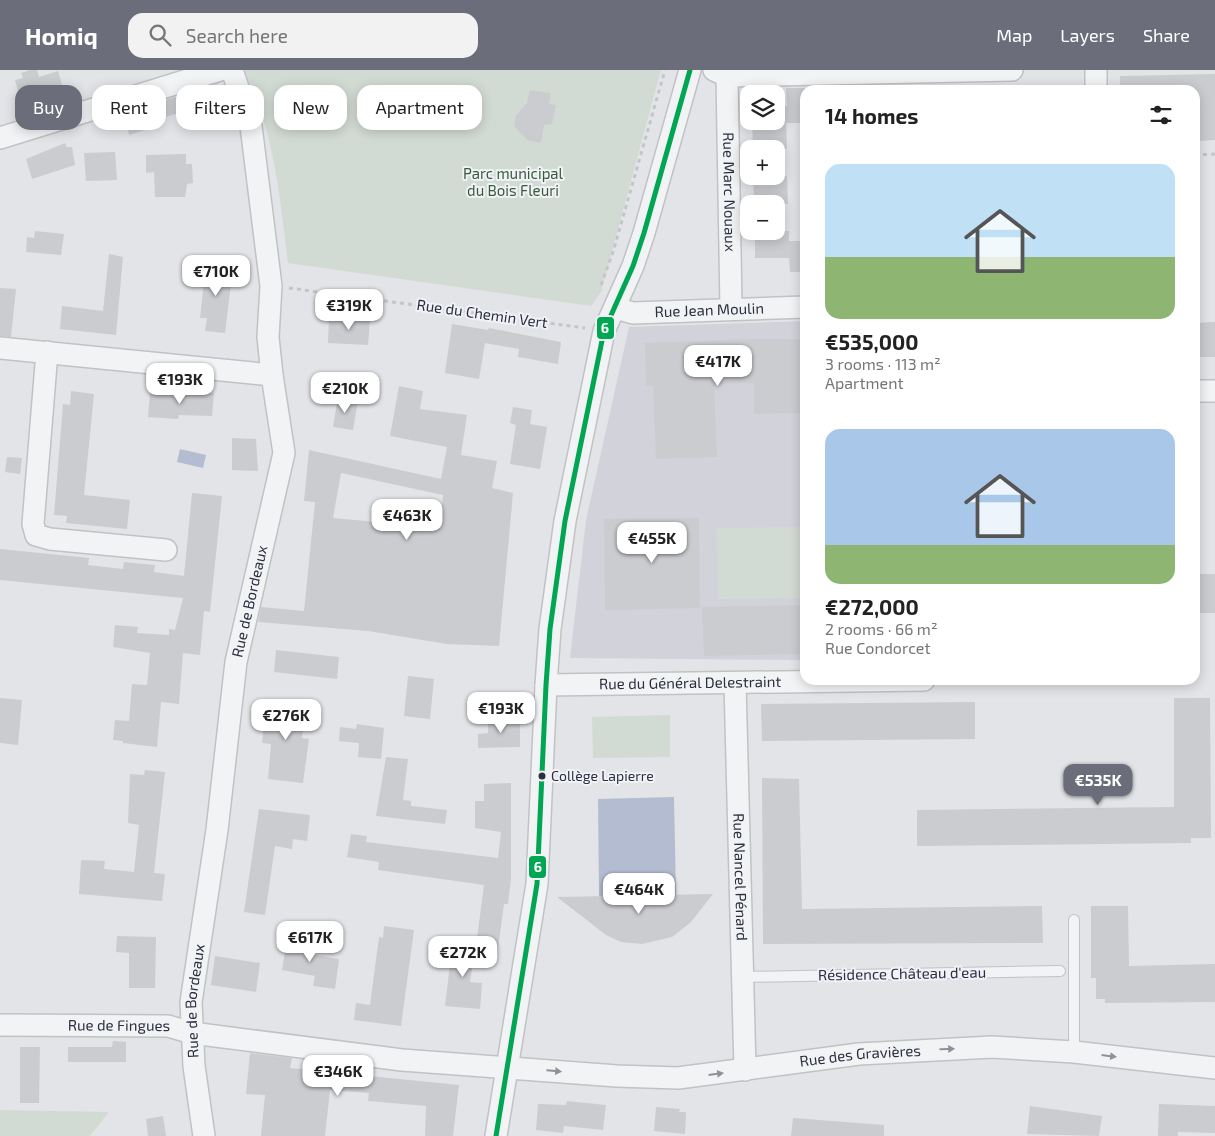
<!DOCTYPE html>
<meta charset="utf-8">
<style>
:root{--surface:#fff;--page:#f2f2f2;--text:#222;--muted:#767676;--accent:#6b6e7a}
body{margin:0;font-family:"Exo 2",sans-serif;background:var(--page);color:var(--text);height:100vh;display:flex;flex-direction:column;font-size:19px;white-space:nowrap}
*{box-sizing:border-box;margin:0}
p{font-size:16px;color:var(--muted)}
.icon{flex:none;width:28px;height:28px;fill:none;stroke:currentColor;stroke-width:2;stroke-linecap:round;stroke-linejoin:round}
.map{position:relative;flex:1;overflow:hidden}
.drawer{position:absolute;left:800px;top:15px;width:400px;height:600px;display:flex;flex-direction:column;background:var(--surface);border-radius:15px;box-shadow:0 2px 12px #0003}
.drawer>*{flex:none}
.guide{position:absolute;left:15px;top:15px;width:475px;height:45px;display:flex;gap:10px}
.buttons{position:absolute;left:740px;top:15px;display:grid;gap:10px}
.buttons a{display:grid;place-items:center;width:45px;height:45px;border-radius:10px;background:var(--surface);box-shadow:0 2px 12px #0003;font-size:25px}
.price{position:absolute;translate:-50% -42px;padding:0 11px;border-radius:10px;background:#fff;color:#222;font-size:16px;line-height:32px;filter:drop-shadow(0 1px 2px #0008)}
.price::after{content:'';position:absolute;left:50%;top:30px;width:15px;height:11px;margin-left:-8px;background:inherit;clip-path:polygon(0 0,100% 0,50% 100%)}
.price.current{background:var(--accent);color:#fff}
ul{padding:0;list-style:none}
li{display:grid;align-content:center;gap:10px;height:265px;padding:0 25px}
li span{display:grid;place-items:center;height:155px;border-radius:15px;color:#555}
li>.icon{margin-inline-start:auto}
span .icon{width:90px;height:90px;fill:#fffc;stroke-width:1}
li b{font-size:21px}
h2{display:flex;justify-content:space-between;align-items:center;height:60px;padding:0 25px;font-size:21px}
.pill{padding:0 18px;border-radius:15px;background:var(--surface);box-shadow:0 2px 12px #0003;font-size:18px;line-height:45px}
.pill.current{background:var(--accent);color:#fff}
header{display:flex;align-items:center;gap:30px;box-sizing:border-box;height:70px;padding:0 25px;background:var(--accent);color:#fff}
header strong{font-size:24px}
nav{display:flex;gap:28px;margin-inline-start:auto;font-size:18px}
.search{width:350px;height:45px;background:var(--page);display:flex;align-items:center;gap:12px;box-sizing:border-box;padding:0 18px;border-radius:15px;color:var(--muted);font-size:19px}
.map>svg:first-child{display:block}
.built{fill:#d2d3da}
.green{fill:#d2dbd3}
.water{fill:#b3bcd1}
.building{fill:#cbccd0;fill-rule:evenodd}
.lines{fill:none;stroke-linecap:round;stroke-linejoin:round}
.service-casing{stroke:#c1c2c5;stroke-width:12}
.minor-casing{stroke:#c1c2c5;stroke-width:24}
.path{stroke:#c4c5c9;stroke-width:3;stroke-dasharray:4 4;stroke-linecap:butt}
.service{stroke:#f2f3f5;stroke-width:10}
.minor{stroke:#f2f3f5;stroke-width:21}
.bus-1-casing{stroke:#f1f2f7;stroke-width:9}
.bus-1{stroke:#00a651;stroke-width:5}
.oneway{fill:#8e919a}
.bus-dot{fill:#2b2f40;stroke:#f1f2f7;stroke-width:2}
.labels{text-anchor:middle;stroke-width:4;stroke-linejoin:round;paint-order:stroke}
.bus-label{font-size:14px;fill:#2b2f40;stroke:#f1f2f7;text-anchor:start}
.park-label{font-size:15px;fill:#395b39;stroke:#f1f2f7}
.street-label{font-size:15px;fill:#2b2f40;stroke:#f1f2f7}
.line-badge{stroke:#f1f2f7;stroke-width:2}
.badge-label{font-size:14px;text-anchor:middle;font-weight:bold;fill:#fff}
</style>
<header>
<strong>Homiq</strong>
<div class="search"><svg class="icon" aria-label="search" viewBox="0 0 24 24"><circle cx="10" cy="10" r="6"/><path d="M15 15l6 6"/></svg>Search here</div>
<nav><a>Map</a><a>Layers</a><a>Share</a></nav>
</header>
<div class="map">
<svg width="1215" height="1066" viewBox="0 0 1215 1066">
<rect width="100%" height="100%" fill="#e3e4e7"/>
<path class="built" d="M805 251V590L570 588 586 450 629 257Z"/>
<path class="green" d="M243 0H661L601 222 591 236 288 193C280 129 274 57 243 0Z
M805 457V528L718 529 717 458Z
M670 645V687L593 688 592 647Z
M0 1040 109 1042 90 1066H0Z"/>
<path class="water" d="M180 379 206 385 203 398 177 392Z
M674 727 676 825 599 826 598 729Z"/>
<path class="building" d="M30 0H37L39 7 58 1 65 25 31 37 29 28 21 31 15 10 23 8 21 3Z
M1215 4V70L1195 71V20H1120V6Z
M217 14 225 42 192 50 190 40 158 49V56L129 65 124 43Z
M786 18H805V53H786L787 79H753L752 51H776V36H787Z
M530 20 551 23 549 34 556 35 552 54 544 55 541 73 527 70 514 56 516 45 527 33Z
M65 73 67 77H72L75 95 32 109 26 89Z
M115 82 117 110 86 111 84 83Z
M186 84V94H192L193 113 187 114 185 127H155L154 102 146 103V85Z
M753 106H787L788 134H754Z
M35 161 64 164 61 185 26 182 27 167 34 168Z
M755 161H789V171H805V202H790L789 188H755Z
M109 184 123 187 116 265 60 259 62 236 103 241Z
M206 193 233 197 225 263 205 261 207 248H200Z
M0 218 16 219 11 267 0 266Z
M329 247 370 250 368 275 328 273Z
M1215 252V287H1195V253Z
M452 254 488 260 489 258 561 272 558 294 518 287 519 279 485 273 479 309 445 303Z
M752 269H805V343L754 344V313L714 314 717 387 656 389 653 316H646L645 273Z
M399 316 423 321 420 339 467 345 461 385 497 391 492 418 513 423 499 576 447 574 368 561 258 552 261 537 304 541 315 432 304 431 309 380 441 409 447 377 390 366ZM341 403 443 425 441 458 333 448Z
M71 321 94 324 84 425 130 430 127 459 66 453 67 446 54 445 63 334 70 335Z
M197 321 214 323 212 346 179 345 178 349 148 347 150 322 196 325Z
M338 327 358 331 353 360 333 357Z
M513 337 532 340 530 354 547 357 540 399 510 394 516 355 510 353Z
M232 368 256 369 258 401 232 400Z
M7 387 22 388 20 404 5 402Z
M192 423 222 426 210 542 204 541 200 585 183 583 179 634 161 632 157 677 123 673V671L113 670 115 650 129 651 132 614 147 615 150 583 113 577 115 555 138 557 137 563 169 565V559L175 560 183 528 0 510V479L89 488 88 495 123 499 124 492 155 495 154 502 184 506Z
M699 448 700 538 605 540 604 449Z
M1195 504H1215V543H1195Z
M805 535V584L704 586 702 537Z
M276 580 339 587 337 609 274 602Z
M408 606 434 609 430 649 404 646Z
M0 628 22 630 18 675 0 673Z
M1174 628H1210L1211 768H1191V773L917 776V740L1174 737Z
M267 631 306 636 302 668 309 669 303 713 268 709 271 674 262 673Z
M975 632V669L762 671 761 634Z
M520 648V677L478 678V664L488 663V649Z
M357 654 384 658 381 689 358 687 359 673 339 671 340 657 356 659Z
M386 687 408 689 403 730 411 731V736L447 740 445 754 376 746Z
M145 700 165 702 154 803 165 804 162 831 79 824 81 790 105 791 104 799 134 802 139 755 128 753 130 704 144 705Z
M762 708 799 709 802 839 1042 836 1043 873 763 874Z
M511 713V808L508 834H504L497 886 475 883 484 815 378 800 379 792 347 787 351 764 367 766 366 772 498 788 501 762 475 758V731H484V714Z
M259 739 310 745 307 771 293 769 292 779 275 776 265 845 244 842Z
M713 824 691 852 672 867 642 874 621 872 606 865 557 827Z
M1091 836H1128L1129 896 1215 894V932L1105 933V929H1096V908H1091Z
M384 856 414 860 401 956 354 950 356 933 370 935 379 867 383 868Z
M288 864 305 867 303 883 339 889 335 919 313 916 315 906 282 900Z
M117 866 156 867 155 918H129V883L116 882Z
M453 870 476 873 470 912 482 913 480 939 445 936Z
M215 886 260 893 256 922 211 915Z
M113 971 126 972V992H68V977H112Z
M20 977H40L39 1033H20Z
M250 983 292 988 290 998 459 1015 453 1066H425L426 1036 368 1031 369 1023 330 1020 325 1066H261L265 1025 246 1024Z
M567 1031 606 1035 603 1060 564 1056 563 1063 536 1060 538 1034 566 1035Z
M1159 1034 1215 1036V1063L1178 1062V1066H1158Z
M1030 1036 1102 1046 1099 1066 1027 1064Z
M656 1037 680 1039 679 1042H686L685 1064 654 1061Z
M163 1046 166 1066H148L146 1049Z
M793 1048 884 1055V1066H791Z"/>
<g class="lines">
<defs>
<path id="service" d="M1074 850V982
M743 907 1060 901"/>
<g id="minor">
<path d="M714 0 727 6 1012 0"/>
<path id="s1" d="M727 6 731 238"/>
<path d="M1096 20V0"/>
<path d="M0 68 220 0"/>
<path id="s2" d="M615 238 633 243 805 237"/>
<path d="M0 278 272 305"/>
<path d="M47 282 33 454 36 465 50 469 166 480"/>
<path d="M1195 321H1215"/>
<path id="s3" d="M735 613 745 1000"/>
<path id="s4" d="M546 615 924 610"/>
<path id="s5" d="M0 955 168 956 192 963 402 990 617 1006 678 1008 859 984 992 977 1074 982 1215 998"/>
<path id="s6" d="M204 1066 194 996 191 932 217 760 236 592 284 383 272 305 268 267 271 216 251 56 232 0"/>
<path d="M496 1066 537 814 546 615 550 559 565 451 604 261 633 196 644 163 690 0"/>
</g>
</defs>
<use href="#service" class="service-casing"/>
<use href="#minor" class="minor-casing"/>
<path class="path" d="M1195 85 1215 84
M601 215 613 182 665 0
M289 218 585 258"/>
<use href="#service" class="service"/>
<use href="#minor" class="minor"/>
<defs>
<path id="bus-1" d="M496 1066 537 814 546 615 550 559 565 451 604 261 633 196 644 163 690 0"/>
</defs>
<use href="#bus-1" class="bus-1-casing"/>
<use href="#bus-1" class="bus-1"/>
</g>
<defs><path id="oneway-solid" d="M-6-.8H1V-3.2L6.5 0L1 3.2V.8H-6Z" transform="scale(1.25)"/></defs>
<g class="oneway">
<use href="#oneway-solid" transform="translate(947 979) rotate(-2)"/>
<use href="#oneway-solid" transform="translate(1109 986) rotate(7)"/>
<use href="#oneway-solid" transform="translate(554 1001) rotate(5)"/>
<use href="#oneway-solid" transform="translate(716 1004) rotate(-7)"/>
</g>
<circle class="bus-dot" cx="542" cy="706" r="4.5"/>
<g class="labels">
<g class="bus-label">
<text x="551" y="711">Collège Lapierre</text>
</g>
<g class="park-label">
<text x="513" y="109">Parc municipal<tspan x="513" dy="17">du Bois Fleuri</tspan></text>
</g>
<g class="street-label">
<text dy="5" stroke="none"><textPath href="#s1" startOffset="116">Rue Marc Nouaux</textPath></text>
<text dy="5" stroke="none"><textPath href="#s2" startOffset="95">Rue Jean Moulin</textPath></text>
<text transform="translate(482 244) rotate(8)" y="5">Rue du Chemin Vert</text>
<text dy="5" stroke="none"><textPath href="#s6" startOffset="540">Rue de Bordeaux</textPath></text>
<text dy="5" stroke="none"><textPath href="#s4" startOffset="144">Rue du Général Delestraint</textPath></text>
<text dy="5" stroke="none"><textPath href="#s3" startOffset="194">Rue Nancel Pénard</textPath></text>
<text transform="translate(902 904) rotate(-1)" y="5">Résidence Château d'eau</text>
<text dy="5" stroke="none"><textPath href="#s6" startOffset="136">Rue de Bordeaux</textPath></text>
<text dy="5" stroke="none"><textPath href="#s5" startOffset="119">Rue de Fingues</textPath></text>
<text dy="5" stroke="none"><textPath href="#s5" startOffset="865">Rue des Gravières</textPath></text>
</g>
</g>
<g class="line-badge">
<rect x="596" y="246" width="19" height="24" rx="5" fill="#00a651"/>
<rect x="528" y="785" width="19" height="24" rx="5" fill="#00a651"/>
</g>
<g class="badge-label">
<text x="605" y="263">6</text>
<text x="538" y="802">6</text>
</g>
</svg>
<div class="buttons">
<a><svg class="icon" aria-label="layers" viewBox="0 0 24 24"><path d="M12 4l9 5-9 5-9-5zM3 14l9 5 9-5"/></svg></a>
<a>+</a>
<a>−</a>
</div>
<b class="price" style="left:216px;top:227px">€710K</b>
<b class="price" style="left:349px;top:261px">€319K</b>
<b class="price" style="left:718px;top:317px">€417K</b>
<b class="price" style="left:180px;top:335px">€193K</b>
<b class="price" style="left:345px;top:344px">€210K</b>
<b class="price" style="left:407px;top:471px">€463K</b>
<b class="price" style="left:652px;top:494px">€455K</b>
<b class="price" style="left:501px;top:664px">€193K</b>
<b class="price" style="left:286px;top:671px">€276K</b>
<b class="price current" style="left:1098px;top:736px">€535K</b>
<b class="price" style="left:639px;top:845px">€464K</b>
<b class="price" style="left:310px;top:893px">€617K</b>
<b class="price" style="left:463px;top:908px">€272K</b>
<b class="price" style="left:338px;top:1027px">€346K</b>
<div class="guide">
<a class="pill current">Buy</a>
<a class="pill">Rent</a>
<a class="pill">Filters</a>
<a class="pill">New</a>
<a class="pill">Apartment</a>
</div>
<section class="drawer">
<h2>14 homes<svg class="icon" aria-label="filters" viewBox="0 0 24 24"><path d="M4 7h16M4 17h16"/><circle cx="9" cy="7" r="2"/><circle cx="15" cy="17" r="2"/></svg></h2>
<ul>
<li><span style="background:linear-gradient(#bfe0f5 60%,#8fb573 0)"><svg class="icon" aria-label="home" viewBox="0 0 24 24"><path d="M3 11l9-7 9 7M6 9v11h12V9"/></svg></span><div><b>€535,000</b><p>3 rooms · 113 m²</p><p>Apartment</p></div></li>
<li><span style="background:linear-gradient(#a9c7e8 75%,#8fb573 0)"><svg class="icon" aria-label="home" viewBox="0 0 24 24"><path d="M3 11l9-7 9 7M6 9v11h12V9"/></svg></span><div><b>€272,000</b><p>2 rooms · 66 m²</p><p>Rue Condorcet</p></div></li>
</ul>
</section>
</div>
